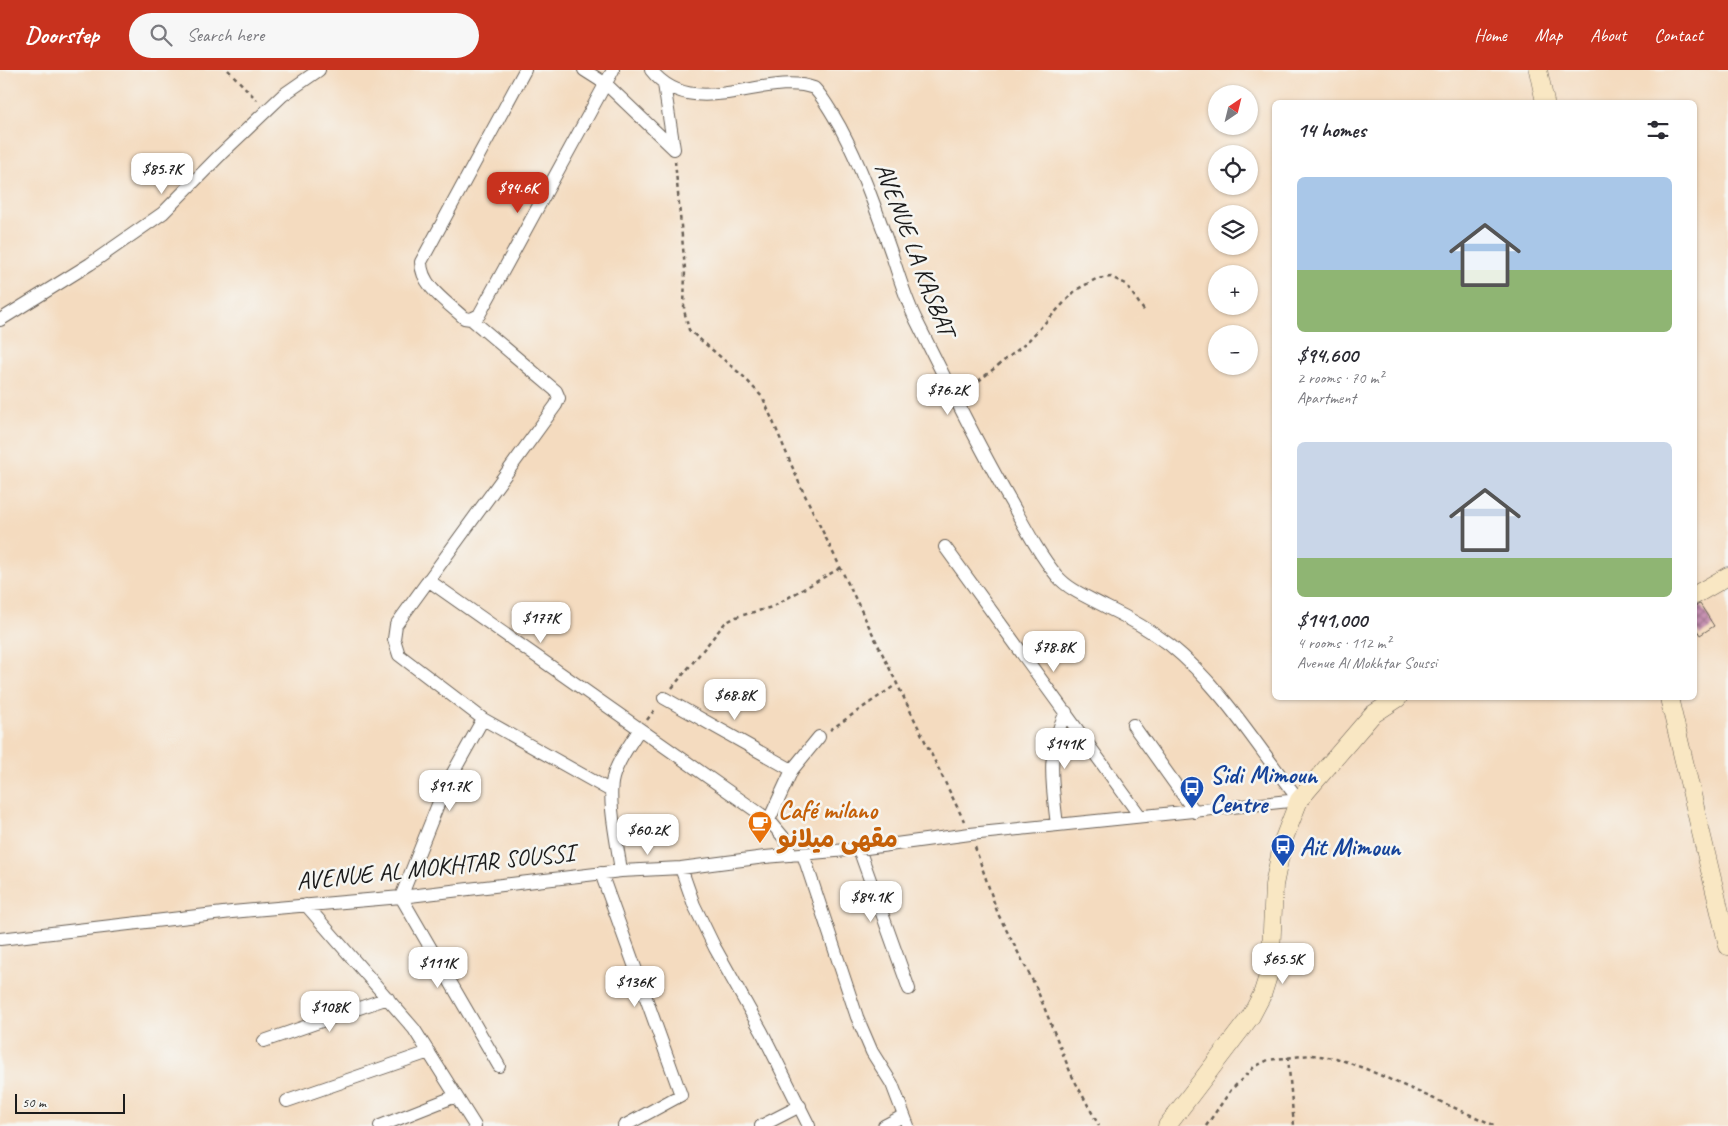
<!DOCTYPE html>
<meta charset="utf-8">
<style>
:root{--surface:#fff;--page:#f7f7f7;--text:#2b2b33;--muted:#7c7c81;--accent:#c8321e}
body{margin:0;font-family:Caveat,"Playpen Sans Arabic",sans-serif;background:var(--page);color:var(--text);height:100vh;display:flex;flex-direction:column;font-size:19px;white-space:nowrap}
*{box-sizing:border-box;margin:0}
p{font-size:16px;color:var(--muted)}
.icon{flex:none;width:28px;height:28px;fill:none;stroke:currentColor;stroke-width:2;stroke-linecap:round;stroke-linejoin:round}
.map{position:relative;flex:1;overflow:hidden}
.sheet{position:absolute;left:1272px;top:30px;width:425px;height:600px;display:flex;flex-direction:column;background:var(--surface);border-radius:8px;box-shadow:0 1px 4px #0004}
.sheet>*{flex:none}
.needle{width:32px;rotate:35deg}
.controls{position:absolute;left:1208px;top:15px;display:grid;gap:10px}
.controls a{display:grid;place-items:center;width:50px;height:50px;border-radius:50%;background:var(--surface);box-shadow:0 1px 4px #0004;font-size:25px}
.scale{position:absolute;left:15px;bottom:12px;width:110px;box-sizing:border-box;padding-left:5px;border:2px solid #1c1c1c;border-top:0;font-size:14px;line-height:18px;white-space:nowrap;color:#1c1c1c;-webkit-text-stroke:4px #f6f6f2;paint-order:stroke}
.price{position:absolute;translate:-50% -42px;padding:0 11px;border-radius:10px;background:#fff;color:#222;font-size:16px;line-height:32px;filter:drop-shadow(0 1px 2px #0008)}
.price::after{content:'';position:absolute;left:50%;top:30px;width:15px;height:11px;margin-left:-8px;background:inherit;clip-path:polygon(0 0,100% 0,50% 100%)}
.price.on{background:var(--accent);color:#fff}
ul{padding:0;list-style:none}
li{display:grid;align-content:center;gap:10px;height:265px;padding:0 25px}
li span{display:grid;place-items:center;height:155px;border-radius:8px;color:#555}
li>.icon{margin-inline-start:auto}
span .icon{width:90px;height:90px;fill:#fffc;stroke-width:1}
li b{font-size:21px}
h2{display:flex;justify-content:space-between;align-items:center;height:60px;padding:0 25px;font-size:21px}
header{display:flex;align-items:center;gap:30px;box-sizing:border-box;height:70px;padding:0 25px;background:var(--accent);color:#fff}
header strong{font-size:24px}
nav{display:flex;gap:28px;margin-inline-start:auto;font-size:18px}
.search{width:350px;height:45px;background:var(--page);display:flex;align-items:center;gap:12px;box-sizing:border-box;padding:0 18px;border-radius:28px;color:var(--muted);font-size:19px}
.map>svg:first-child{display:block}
.building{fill:url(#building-cross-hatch)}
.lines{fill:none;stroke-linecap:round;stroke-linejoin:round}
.street-casing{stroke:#685f55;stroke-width:14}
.secondary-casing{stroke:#685f55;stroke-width:19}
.path{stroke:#685f55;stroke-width:2.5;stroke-dasharray:4 4;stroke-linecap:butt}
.street{stroke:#fff;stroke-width:12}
.secondary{stroke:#f9e7c3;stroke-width:18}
.labels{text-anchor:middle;stroke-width:5;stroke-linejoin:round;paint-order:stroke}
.street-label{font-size:25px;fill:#1c1c1c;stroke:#f6f6f2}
.transit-label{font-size:25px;font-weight:bold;fill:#164399;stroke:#f6f6f2;text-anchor:start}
.food-label{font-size:25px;font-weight:bold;fill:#c56008;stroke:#f6f6f2;text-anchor:start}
</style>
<header>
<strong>Doorstep</strong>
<div class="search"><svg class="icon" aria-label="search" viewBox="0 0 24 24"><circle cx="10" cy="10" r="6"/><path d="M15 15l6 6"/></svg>Search here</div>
<nav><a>Home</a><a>Map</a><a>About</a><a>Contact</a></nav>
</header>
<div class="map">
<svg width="1728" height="1056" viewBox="0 0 1728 1056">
<defs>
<pattern id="building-cross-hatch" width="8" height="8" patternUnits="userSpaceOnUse" patternTransform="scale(1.25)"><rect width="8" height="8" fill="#c792b2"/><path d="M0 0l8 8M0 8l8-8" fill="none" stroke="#a17690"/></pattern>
</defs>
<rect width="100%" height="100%" fill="#f6f6f2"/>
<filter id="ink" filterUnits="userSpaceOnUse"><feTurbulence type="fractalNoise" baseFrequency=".02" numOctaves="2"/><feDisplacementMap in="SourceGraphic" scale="10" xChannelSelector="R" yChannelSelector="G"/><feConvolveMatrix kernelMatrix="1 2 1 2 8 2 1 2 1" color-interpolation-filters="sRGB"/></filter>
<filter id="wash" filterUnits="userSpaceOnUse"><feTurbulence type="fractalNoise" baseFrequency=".0096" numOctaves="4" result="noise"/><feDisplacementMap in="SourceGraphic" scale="20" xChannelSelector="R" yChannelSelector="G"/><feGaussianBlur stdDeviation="1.12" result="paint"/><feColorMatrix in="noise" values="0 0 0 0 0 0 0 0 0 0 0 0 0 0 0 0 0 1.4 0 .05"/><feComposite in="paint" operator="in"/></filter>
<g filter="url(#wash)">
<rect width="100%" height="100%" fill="#f4dbbf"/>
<g id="blocks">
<path class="building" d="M1700 534 1714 556 1700 565 1695 557V536Z"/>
</g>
</g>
<g filter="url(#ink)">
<use href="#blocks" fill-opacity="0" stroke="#685f55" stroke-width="1"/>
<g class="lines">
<defs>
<path id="street" d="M525 0 421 192C421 216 447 232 464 248L471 249 479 245 613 0
M584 0 606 14 674 79
M651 0C693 54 767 0 814 18 824 28 833 45 840 57 862 98 877 142 892 185 899 207 906 230 916 250 947 312 977 374 1012 434 1026 459 1039 484 1057 506 1070 521 1090 528 1106 537 1129 548 1150 560 1170 575 1222 617 1258 678 1299 730
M664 14 674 79
M471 249 556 321 559 328 556 335 396 555 394 569 399 585 483 649 611 721
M0 250 90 194 163 143 221 84 283 25 319 0
M945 477 1140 746
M428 510 769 750 784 768 791 785
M664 628 792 700
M483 649 445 717 401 827 499 996
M1133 655 1195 742
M769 750 792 700 819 667
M1057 755C1052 712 1046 683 1066 642
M859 779 909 919
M803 784 857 947 872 982 892 1014 908 1056
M681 798 694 835 715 878 762 962 809 1056
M621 801C618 777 607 730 613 708 617 691 630 675 639 660
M601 803 681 1025 624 1056
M306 835 414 959 475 1056
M0 869 232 842 401 827 621 801 681 798 765 787 859 779 970 764 1299 730
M264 971 388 928
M287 1031 429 982
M380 1056 456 1026
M761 1056 800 1036
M884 1056 903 1046"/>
<path id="secondary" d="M1538 0 1545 32
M1695 525 1728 506
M1669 628 1728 876
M1167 1056 1251 946 1262 925 1269 903 1271 883 1274 815 1283 771 1299 730 1372 645 1398 628"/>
</defs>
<use href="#street" class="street-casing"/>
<use href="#secondary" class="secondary-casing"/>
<path class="path" d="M228 0 257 30
M675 91 685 199 684 240 689 260 744 307 763 328 800 415 964 751
M966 321 1025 274 1076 220 1096 209 1111 207 1126 214 1145 242
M672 618 725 553 736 547 772 537 840 498
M647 650 656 638
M830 660 897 614
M975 777 998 844 1036 917 1071 1004 1099 1056
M1288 987 1294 1056
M1206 1056 1231 1020 1254 997 1268 990 1311 985 1336 988 1366 999 1496 1056"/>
<use href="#street" class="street"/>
<use href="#secondary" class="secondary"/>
</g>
</g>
<defs>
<symbol id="bus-pin" viewBox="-11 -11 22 30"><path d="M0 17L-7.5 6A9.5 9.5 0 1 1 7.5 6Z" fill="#1a4fb4" stroke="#f6f6f2"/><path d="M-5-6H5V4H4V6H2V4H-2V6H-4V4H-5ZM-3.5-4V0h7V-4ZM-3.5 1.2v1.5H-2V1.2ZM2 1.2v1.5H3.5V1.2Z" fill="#fff"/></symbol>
<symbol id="cafe-pin" viewBox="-11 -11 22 30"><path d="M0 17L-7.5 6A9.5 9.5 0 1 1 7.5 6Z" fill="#e8710a" stroke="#f6f6f2"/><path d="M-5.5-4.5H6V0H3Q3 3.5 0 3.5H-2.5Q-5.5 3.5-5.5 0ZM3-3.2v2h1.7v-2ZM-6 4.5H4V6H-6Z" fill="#fff"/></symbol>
</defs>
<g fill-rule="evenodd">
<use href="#bus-pin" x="1178" y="704" width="28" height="38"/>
<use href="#cafe-pin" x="746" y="739" width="28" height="38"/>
<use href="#bus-pin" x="1269" y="762" width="28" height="38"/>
</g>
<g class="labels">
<g class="street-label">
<text transform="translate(916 179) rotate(69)" y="9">AVENUE LA KASBAT</text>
<text transform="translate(435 796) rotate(-6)" y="9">AVENUE AL MOKHTAR SOUSSI</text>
</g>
<g class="transit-label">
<text x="1210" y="713">Sidi Mimoun<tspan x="1210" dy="29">Centre</tspan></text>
<text x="1300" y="785">Ait Mimoun</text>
</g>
<g class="food-label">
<text x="778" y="748">Café milano<tspan x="778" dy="29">مقهى ميلانو</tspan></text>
</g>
</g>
</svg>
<div class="controls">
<a><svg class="needle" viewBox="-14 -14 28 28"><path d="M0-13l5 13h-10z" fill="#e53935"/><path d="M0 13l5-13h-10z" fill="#7c7c81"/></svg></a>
<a><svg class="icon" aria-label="locate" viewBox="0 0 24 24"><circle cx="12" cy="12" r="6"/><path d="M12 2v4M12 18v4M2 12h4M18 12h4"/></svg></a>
<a><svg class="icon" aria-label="layers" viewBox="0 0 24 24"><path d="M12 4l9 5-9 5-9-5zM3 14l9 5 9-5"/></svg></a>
<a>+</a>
<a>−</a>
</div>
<div class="scale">50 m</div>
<b class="price" style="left:162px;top:125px">$85.7K</b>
<b class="price on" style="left:518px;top:144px">$94.6K</b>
<b class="price" style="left:948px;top:346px">$76.2K</b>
<b class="price" style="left:541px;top:574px">$177K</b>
<b class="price" style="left:1054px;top:603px">$78.8K</b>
<b class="price" style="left:735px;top:651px">$68.8K</b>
<b class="price" style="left:1065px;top:700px">$141K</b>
<b class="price" style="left:450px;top:742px">$91.7K</b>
<b class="price" style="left:648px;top:786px">$60.2K</b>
<b class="price" style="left:871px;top:853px">$84.1K</b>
<b class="price" style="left:1283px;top:915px">$65.5K</b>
<b class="price" style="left:438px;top:919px">$111K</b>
<b class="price" style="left:635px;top:938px">$136K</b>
<b class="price" style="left:330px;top:963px">$108K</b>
<section class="sheet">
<h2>14 homes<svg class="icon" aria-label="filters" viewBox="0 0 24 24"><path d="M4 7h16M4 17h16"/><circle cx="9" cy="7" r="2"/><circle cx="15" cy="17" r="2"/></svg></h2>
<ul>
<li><span style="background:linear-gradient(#a9c7e8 60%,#8fb573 0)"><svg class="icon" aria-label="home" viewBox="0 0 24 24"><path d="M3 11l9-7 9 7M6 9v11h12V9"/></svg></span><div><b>$94,600</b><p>2 rooms · 70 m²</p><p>Apartment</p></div></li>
<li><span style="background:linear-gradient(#c9d6e8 75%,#8fb573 0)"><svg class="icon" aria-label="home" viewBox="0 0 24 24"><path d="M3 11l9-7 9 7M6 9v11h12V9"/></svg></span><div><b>$141,000</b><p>4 rooms · 112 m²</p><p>Avenue Al Mokhtar Soussi</p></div></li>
</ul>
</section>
</div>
